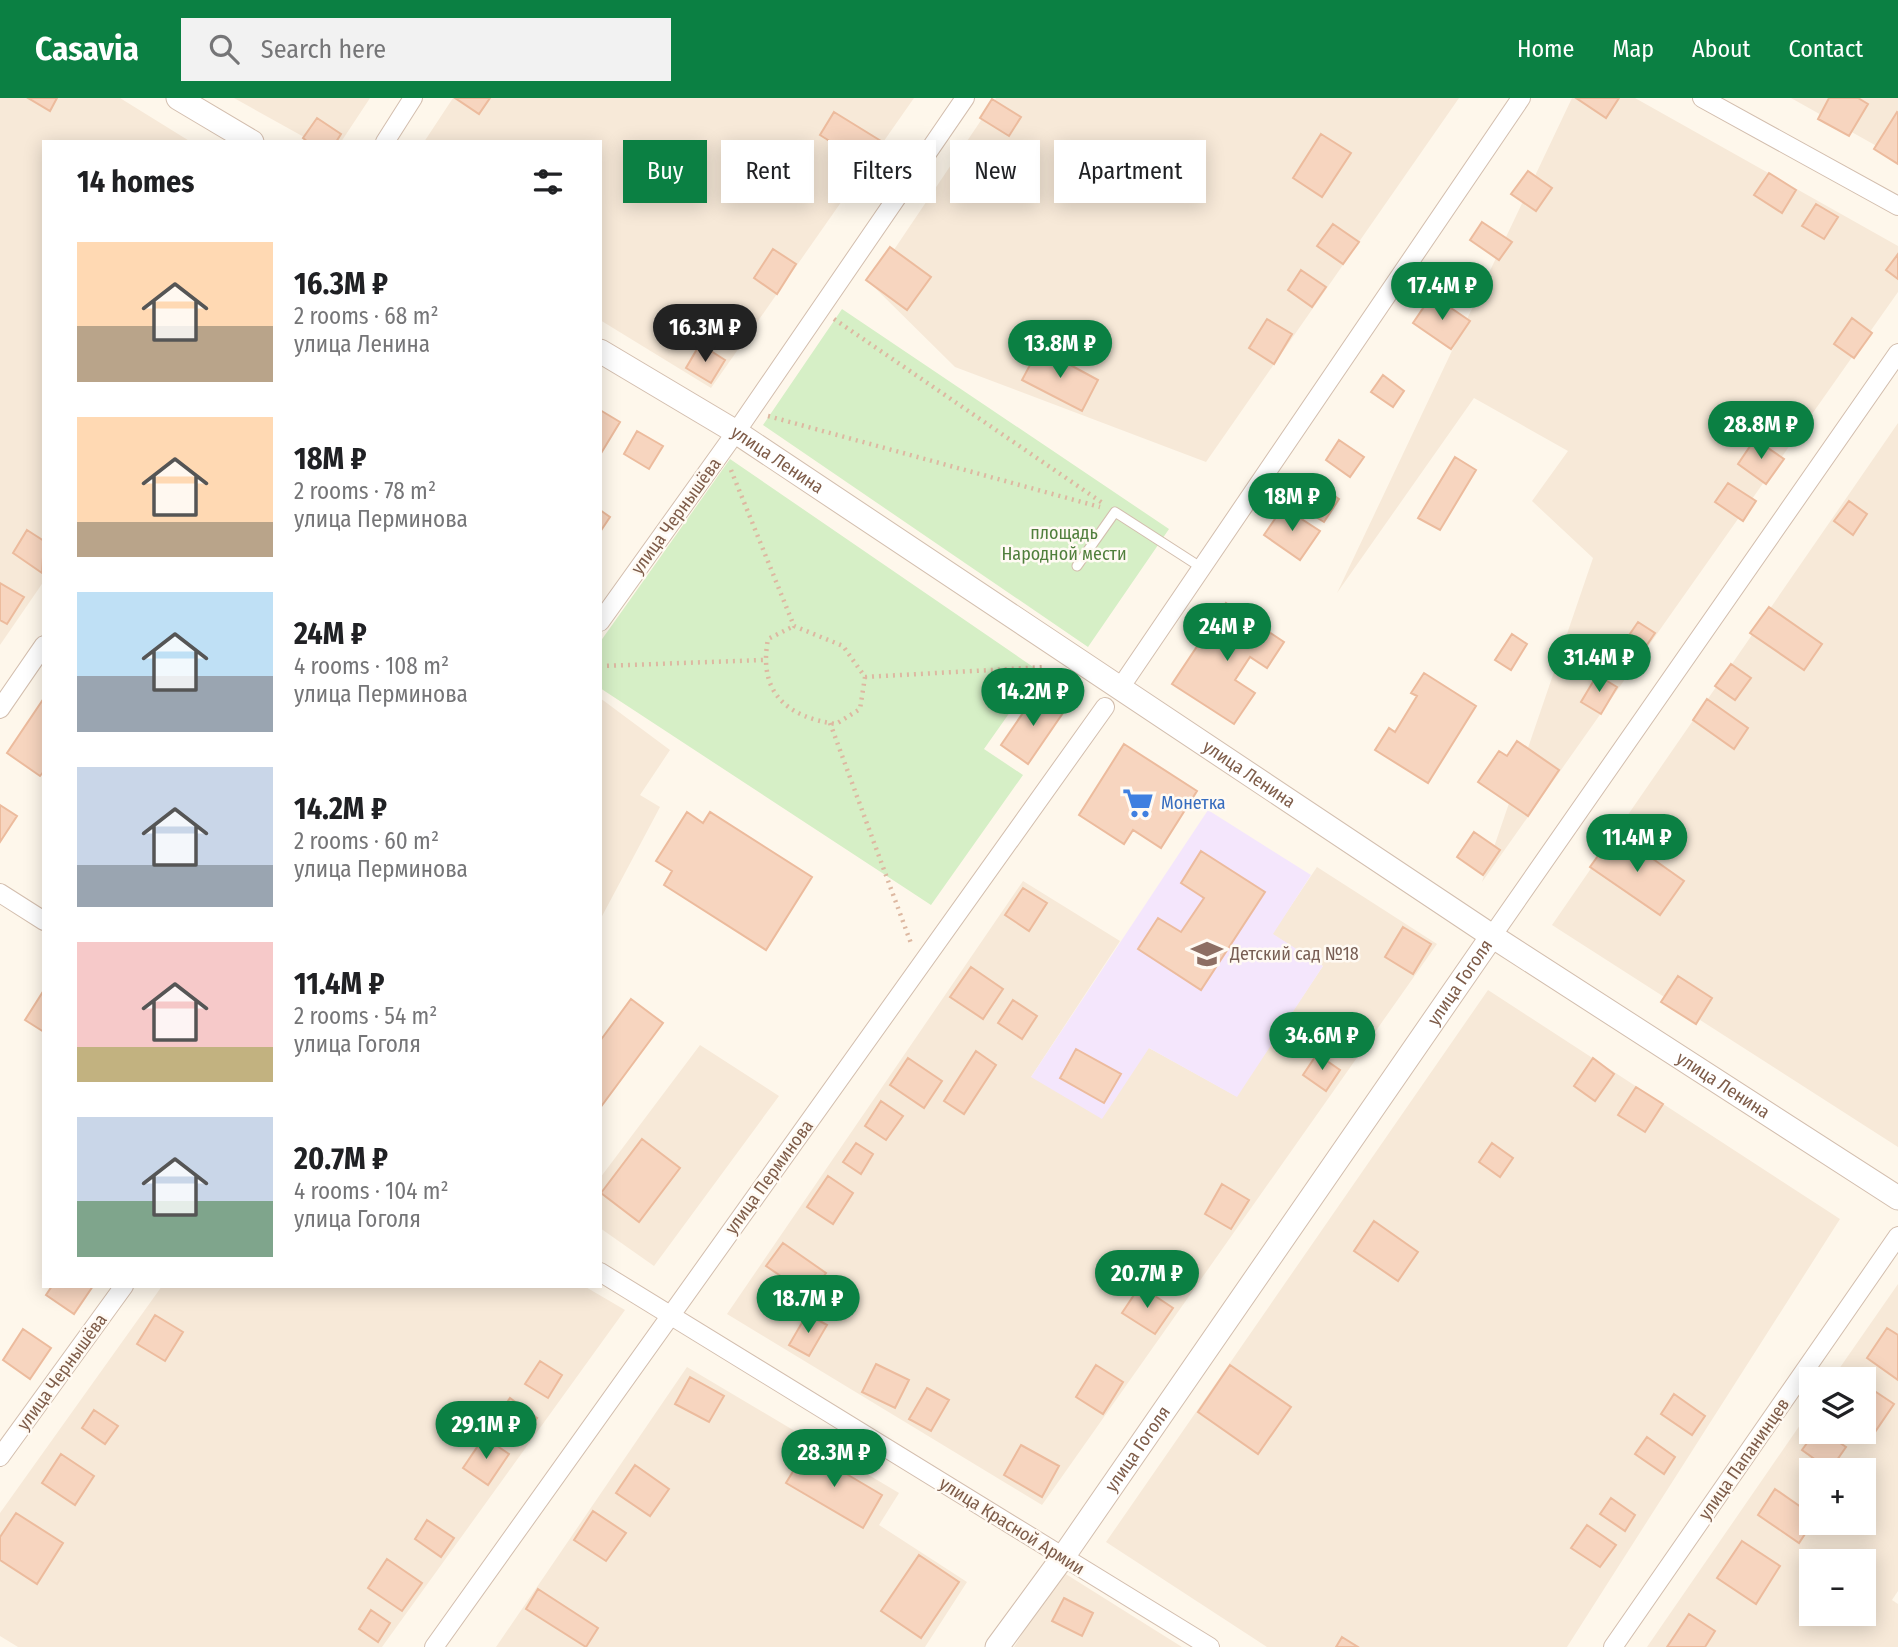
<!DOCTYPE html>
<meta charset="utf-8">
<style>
:root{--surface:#fff;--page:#f2f2f2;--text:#202124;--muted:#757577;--accent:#0b8043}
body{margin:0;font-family:"Fira Sans Condensed",sans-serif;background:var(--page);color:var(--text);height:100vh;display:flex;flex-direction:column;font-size:26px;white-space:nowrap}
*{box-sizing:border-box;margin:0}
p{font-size:23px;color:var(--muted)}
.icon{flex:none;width:38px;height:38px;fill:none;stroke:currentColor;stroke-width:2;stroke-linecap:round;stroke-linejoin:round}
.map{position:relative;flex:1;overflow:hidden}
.drawer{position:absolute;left:42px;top:42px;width:560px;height:1148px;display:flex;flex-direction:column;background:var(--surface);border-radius:0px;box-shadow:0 4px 18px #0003}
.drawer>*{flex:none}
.banner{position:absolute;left:623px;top:42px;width:665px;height:63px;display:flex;gap:14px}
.tools{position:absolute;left:1799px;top:1269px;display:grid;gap:14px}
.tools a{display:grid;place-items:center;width:77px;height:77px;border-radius:0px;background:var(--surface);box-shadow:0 4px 18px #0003;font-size:35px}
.price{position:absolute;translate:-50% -60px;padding:0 16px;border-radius:24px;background:var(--accent);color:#fff;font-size:23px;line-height:46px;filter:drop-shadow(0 2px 4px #0008)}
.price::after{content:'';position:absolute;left:50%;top:42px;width:21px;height:16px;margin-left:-10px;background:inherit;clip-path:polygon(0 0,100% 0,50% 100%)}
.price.active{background:#222;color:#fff}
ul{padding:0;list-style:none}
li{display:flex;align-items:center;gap:21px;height:175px;padding:0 35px}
li span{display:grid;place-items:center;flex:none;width:196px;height:140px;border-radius:0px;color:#555}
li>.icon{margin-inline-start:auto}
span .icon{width:84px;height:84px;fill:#fffc;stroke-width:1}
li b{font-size:30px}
h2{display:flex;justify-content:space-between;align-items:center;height:84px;padding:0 35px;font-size:30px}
.pill{padding:0 24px;border-radius:0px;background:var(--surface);box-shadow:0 4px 18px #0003;font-size:24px;line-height:63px}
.pill.active{background:var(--accent);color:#fff}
header{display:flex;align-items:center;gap:42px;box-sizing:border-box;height:98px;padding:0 35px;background:var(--accent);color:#fff}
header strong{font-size:33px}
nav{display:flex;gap:38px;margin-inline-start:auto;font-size:24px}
.search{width:490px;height:63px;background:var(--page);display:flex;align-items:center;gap:18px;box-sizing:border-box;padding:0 24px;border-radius:0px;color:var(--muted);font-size:26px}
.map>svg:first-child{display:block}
.residential{fill:#f7e9d8;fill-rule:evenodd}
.education{fill:#f4e6fc}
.green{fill:#d6efc6}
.building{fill:#f7d5bf;stroke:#ecbb9d;stroke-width:2}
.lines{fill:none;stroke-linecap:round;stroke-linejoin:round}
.service-casing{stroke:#d3beae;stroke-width:11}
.minor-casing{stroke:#d3beae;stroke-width:20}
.tertiary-casing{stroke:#d3beae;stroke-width:25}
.path{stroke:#ddb8a1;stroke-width:4.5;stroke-dasharray:2 5;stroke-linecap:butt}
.service{stroke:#fff;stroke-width:9}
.minor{stroke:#fff;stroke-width:18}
.tertiary{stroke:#fff;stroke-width:23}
.labels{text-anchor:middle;stroke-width:5;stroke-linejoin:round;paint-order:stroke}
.street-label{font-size:18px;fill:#7e5c49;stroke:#fffaf3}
.park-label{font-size:18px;fill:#507f3c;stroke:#fffaf3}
.shop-label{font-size:18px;fill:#366cbe;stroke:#fffaf3;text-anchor:start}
.education-label{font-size:18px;fill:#785e54;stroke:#fffaf3;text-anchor:start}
</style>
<header>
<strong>Casavia</strong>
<div class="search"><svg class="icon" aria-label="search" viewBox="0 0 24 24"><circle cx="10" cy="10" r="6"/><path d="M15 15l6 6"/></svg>Search here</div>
<nav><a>Home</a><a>Map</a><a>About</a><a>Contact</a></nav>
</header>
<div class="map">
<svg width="1898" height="1549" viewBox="0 0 1898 1549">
<rect width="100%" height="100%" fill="#fef7eb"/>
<path class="residential" d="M0 0H120L191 44H44V483L0 547Z
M234 0H370L341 44H313Z
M453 0H914L711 290 600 222V44H424Z
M996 0H1459L1206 364 955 269 871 186Z
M1572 0H1635L1898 148V194L1482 784 1593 460 1532 403 1568 353 1474 300 1337 495Z
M1791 0H1898V60Z
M1898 325V1049L1552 827Z
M600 600 670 652 640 697 660 709 600 822Z
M1317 769 1437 846 1042 1407 727 1216 1023 783 1120 843 1031 979 1149 950 1236 998 1323 868 1272 836Z
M1488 892 1840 1121 1567 1549H1267L1106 1444Z
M700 947 779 998 654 1168 600 1130V1080Z
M1898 1186V1493L1892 1502 1898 1506V1549H1647L1811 1311V1334H1864V1281H1832ZM1811 1372H1864V1424H1811ZM1811 1463H1864V1516H1811Z
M162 1188H584L625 1212 382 1549H18L0 1538V1415Z
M687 1269 899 1395 879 1427 967 1484 925 1549H496Z
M1061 1473 1182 1549H1014Z"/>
<path class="education" d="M1208 712 1311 777 1273 836 1323 868 1237 999 1149 950 1102 1021 1031 979Z"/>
<path class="green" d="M842 211 1169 431 1088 549 763 327Z
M730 361 1039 573 984 651 1023 677 931 807 600 590V544Z"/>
<path class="building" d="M28 0H57L50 13Z
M455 0H490L479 16Z
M1576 0H1619L1606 20Z
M1829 0H1858L1868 6 1849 38 1818 21Z
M992 1 1021 19 1009 38 980 20Z
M834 14 881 43 866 66 820 37Z
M1897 14 1898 15V66L1874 51Z
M317 20 341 36 336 44H308L303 40Z
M1321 36 1351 55 1322 99 1293 80Z
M1528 73 1552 90 1536 113 1511 96Z
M1769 75 1796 92 1782 115 1754 97Z
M1816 106 1838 119 1824 141 1802 128Z
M1482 124 1512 144 1499 162 1470 142Z
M1333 126 1359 144 1343 166 1317 148Z
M890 149 931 179 907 212 866 182Z
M773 151 796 166 777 196 754 180Z
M1898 156V181L1886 172Z
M1301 172 1326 189 1312 209 1288 192Z
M1432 197 1470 223 1451 251 1413 225Z
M1852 220 1872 235 1854 260 1834 246Z
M1267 221 1292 236 1274 266 1249 250Z
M700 246 725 262 711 285 686 270Z
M1039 250 1098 282 1082 313 1022 282Z
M1383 277 1404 293 1393 309 1371 294Z
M600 312 620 324 600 357Z
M637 333 663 348 649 371 624 356Z
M1755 341 1784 361 1766 386 1738 366Z
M1339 342 1364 359 1350 379 1326 362Z
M1455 359 1476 372 1440 432 1418 420Z
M1310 382 1339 401 1324 424 1295 406Z
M1728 385 1756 403 1743 423 1715 404Z
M1849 403 1867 416 1853 437 1834 423Z
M1283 409 1320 433 1300 462 1264 437Z
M600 412 610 419 600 434Z
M27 432 44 443 42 475 13 455Z
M0 485 24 499 7 526 0 522Z
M1226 505 1284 544 1267 570 1250 559 1235 582 1255 595 1234 626 1172 586Z
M1769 509 1822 546 1804 572 1750 535Z
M1638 524 1655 535 1638 560 1621 549Z
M1512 536 1527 546 1511 572 1495 562Z
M1731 566 1751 580 1735 602 1715 588Z
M1424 575 1476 608 1428 685 1375 652 1389 630 1395 634 1417 598 1411 595Z
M1597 577 1617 589 1601 616 1581 604Z
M1038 593 1065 612 1028 666 1001 647Z
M44 600V673L40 678 7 655Z
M1707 601 1748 630 1734 651 1693 622Z
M1517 643 1559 672 1528 718 1478 684 1499 653 1507 658Z
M1124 646 1197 693 1161 750 1133 732 1124 746 1079 717Z
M0 707 17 718 0 744Z
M687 714 703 725 710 714 812 779 766 852 664 787 672 773 656 763Z
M1474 734 1500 752 1483 777 1457 759Z
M1615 734 1684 783 1660 817 1590 769Z
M1201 753 1265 794 1201 892 1138 851 1158 820 1181 834 1204 800 1181 785Z
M1023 790 1047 805 1029 833 1005 817Z
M1403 829 1431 846 1413 876 1385 859Z
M971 869 1003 891 983 921 950 899Z
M1678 878 1712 900 1696 926 1661 904Z
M44 892V934L25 922Z
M631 901 663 925 600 1010V943Z
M1013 902 1037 918 1022 941 998 925Z
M1076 951 1121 976 1104 1005 1060 980Z
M976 953 996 967 964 1016 944 1003Z
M1317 956 1340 972 1326 993 1303 977Z
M908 960 942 983 924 1010 890 987Z
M1593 960 1614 976 1595 1003 1574 988Z
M1636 989 1663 1006 1645 1034 1618 1017Z
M881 1003 903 1018 886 1042 865 1028Z
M642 1041 680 1070 639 1124 601 1095Z
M856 1045 873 1056 861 1076 843 1064Z
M1492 1045 1513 1060 1500 1079 1479 1064Z
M828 1078 853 1095 833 1126 807 1109Z
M1222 1086 1249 1102 1231 1131 1205 1116Z
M1374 1123 1418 1154 1398 1183 1354 1153Z
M783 1145 826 1175 810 1198 766 1168Z
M52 1188H93L74 1216 46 1197Z
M1140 1188 1173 1210 1155 1236 1122 1215Z
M807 1216 827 1227 809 1258 789 1247Z
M155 1217 183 1234 165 1263 137 1246Z
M1887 1230 1898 1237V1282L1867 1260Z
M23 1231 51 1250 30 1281 3 1262Z
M540 1263 562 1277 548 1300 525 1286Z
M876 1266 909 1282 895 1310 862 1294Z
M1096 1267 1123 1284 1103 1316 1076 1299Z
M1230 1267 1291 1309 1258 1356 1198 1314Z
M690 1279 724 1298 709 1324 675 1306Z
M1864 1286 1894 1306 1875 1334 1864 1326Z
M927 1290 949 1302 931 1333 909 1321Z
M1674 1296 1705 1318 1692 1337 1661 1316Z
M510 1300 537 1320 522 1342 495 1322Z
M94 1312 118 1328 105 1346 82 1330Z
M1815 1334H1824L1846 1349 1830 1372 1802 1352Z
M484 1339 509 1356 488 1387 463 1370Z
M1647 1339 1675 1359 1664 1376 1635 1356Z
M1021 1347 1059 1368 1042 1399 1004 1377Z
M806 1352 882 1397 863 1430 786 1385Z
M61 1356 94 1378 75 1407 42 1385Z
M635 1367 669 1391 650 1418 616 1395Z
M1775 1391 1811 1416 1813 1424 1799 1445 1758 1417Z
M1611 1400 1635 1417 1625 1433 1600 1416Z
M593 1413 626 1435 606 1463 574 1442Z
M16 1415 63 1445 37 1486 0 1462V1439Z
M427 1422 454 1440 441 1459 415 1441Z
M1587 1427 1616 1447 1600 1469 1571 1450Z
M1742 1443 1780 1468 1756 1506 1717 1480Z
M919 1457 959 1484 921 1540 881 1513Z
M387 1461 422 1485 402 1513 368 1490Z
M538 1491 598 1530 586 1549 526 1511Z
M1064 1500 1093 1515 1082 1538 1052 1523Z
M371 1512 390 1525 378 1544 359 1531Z
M1689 1516 1715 1533 1705 1549H1667Z
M1342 1539 1358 1549H1336Z"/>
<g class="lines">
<defs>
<path id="service" d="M1077 468 1115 414 1202 470"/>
<path id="minor" d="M1702 0 1898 108
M385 44 413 0
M600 524 736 334 965 0
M1120 590 1521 0
M0 611 44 547
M0 795 44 823
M1492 838 1898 255
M600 1174 1210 1549
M0 1359 124 1188
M434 1549 1105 609
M1613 1549 1898 1138"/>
<g id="tertiary">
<path d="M178 0 252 44"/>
<path id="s1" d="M600 253 736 334 1492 838 1898 1100"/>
<path id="s2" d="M997 1549 1063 1459 1492 838"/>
</g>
</defs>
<use href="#service" class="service-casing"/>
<use href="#minor" class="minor-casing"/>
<use href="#tertiary" class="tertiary-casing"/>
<path class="path" d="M834 221 1104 406
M768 318 1100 409
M731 372 794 528 843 548 865 579 860 611 836 626C786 619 758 594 768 541L794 528
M600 568 764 562
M865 579 1045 569
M830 625 912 848"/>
<use href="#service" class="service"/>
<use href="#minor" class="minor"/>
<use href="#tertiary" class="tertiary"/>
</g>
<defs>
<symbol id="supermarket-bare" viewBox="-9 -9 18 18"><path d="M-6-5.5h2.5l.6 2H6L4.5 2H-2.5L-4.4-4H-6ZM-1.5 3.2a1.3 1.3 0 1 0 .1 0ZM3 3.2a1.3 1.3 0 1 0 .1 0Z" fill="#3f7fe0" stroke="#fffaf3" stroke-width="2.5" paint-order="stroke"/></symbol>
<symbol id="school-bare" viewBox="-9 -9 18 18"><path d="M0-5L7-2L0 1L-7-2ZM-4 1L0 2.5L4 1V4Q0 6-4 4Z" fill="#8d6e63" stroke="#fffaf3" stroke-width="2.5" paint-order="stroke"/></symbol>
</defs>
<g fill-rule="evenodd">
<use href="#supermarket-bare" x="1116" y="683" width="44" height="44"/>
<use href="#school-bare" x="1185" y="834" width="44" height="44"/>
</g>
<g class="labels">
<g class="street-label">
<text dy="6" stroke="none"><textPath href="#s1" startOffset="208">улица Ленина</textPath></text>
<text transform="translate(676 418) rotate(-54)" y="6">улица Чернышёва</text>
<text dy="6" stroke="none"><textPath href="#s1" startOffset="775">улица Ленина</textPath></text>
<text dy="6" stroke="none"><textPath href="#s2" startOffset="810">улица Гоголя</textPath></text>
<text dy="6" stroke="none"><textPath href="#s1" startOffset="1342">улица Ленина</textPath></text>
<text transform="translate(769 1079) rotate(-54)" y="6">улица Перминова</text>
<text transform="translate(62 1274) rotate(-54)" y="6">улица Чернышёва</text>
<text dy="6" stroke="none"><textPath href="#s2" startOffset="243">улица Гоголя</textPath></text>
<text transform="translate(1744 1361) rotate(-55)" y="6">улица Папанинцев</text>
<text transform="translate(1012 1428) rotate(32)" y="6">улица Красной Армии</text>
</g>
<g class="park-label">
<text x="1064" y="441">площадь<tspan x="1064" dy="21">Народной мести</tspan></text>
</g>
<g class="shop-label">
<text x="1161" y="711">Монетка</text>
</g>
<g class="education-label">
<text x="1230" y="862">Детский сад №18</text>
</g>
</g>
</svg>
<div class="tools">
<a><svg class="icon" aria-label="layers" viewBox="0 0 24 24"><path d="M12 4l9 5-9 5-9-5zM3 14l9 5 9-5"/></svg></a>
<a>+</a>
<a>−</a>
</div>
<b class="price" style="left:1442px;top:224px">17.4M ₽</b>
<b class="price active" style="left:705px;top:266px">16.3M ₽</b>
<b class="price" style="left:1060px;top:282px">13.8M ₽</b>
<b class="price" style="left:1761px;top:363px">28.8M ₽</b>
<b class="price" style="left:1292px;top:435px">18M ₽</b>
<b class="price" style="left:1227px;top:565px">24M ₽</b>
<b class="price" style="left:1599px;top:596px">31.4M ₽</b>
<b class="price" style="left:1033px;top:630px">14.2M ₽</b>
<b class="price" style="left:1637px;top:776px">11.4M ₽</b>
<b class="price" style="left:1322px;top:974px">34.6M ₽</b>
<b class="price" style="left:1147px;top:1212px">20.7M ₽</b>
<b class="price" style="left:808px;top:1237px">18.7M ₽</b>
<b class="price" style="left:486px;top:1363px">29.1M ₽</b>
<b class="price" style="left:834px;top:1391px">28.3M ₽</b>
<div class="banner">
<a class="pill active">Buy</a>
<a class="pill">Rent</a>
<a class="pill">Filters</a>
<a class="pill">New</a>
<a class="pill">Apartment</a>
</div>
<section class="drawer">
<h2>14 homes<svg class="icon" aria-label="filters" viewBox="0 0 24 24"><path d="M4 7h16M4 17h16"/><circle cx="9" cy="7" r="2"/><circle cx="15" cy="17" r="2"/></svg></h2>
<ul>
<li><span style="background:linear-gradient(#ffd9b3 60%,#b9a48a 0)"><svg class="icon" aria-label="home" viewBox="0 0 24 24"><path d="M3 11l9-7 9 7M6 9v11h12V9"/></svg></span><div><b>16.3M ₽</b><p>2 rooms · 68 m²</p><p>улица Ленина</p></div></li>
<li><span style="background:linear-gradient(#ffd9b3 75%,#b9a48a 0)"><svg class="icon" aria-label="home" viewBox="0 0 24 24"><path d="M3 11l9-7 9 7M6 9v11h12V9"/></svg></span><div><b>18M ₽</b><p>2 rooms · 78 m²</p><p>улица Перминова</p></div></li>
<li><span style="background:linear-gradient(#bfe0f5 60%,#9aa5b1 0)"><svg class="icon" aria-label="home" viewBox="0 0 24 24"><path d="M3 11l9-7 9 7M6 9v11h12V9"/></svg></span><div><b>24M ₽</b><p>4 rooms · 108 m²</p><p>улица Перминова</p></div></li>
<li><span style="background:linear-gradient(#c9d6e8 70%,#9aa5b1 0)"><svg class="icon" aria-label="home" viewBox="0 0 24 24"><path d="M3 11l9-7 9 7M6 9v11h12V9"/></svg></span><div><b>14.2M ₽</b><p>2 rooms · 60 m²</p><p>улица Перминова</p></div></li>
<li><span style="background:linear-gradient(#f6c9c9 75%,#c2b280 0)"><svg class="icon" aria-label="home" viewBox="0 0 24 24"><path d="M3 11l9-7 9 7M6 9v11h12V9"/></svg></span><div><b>11.4M ₽</b><p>2 rooms · 54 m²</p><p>улица Гоголя</p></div></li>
<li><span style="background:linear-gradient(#c9d6e8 60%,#7fa58c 0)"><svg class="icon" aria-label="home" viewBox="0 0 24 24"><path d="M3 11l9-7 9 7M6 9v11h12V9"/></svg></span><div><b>20.7M ₽</b><p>4 rooms · 104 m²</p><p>улица Гоголя</p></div></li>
</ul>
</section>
</div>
